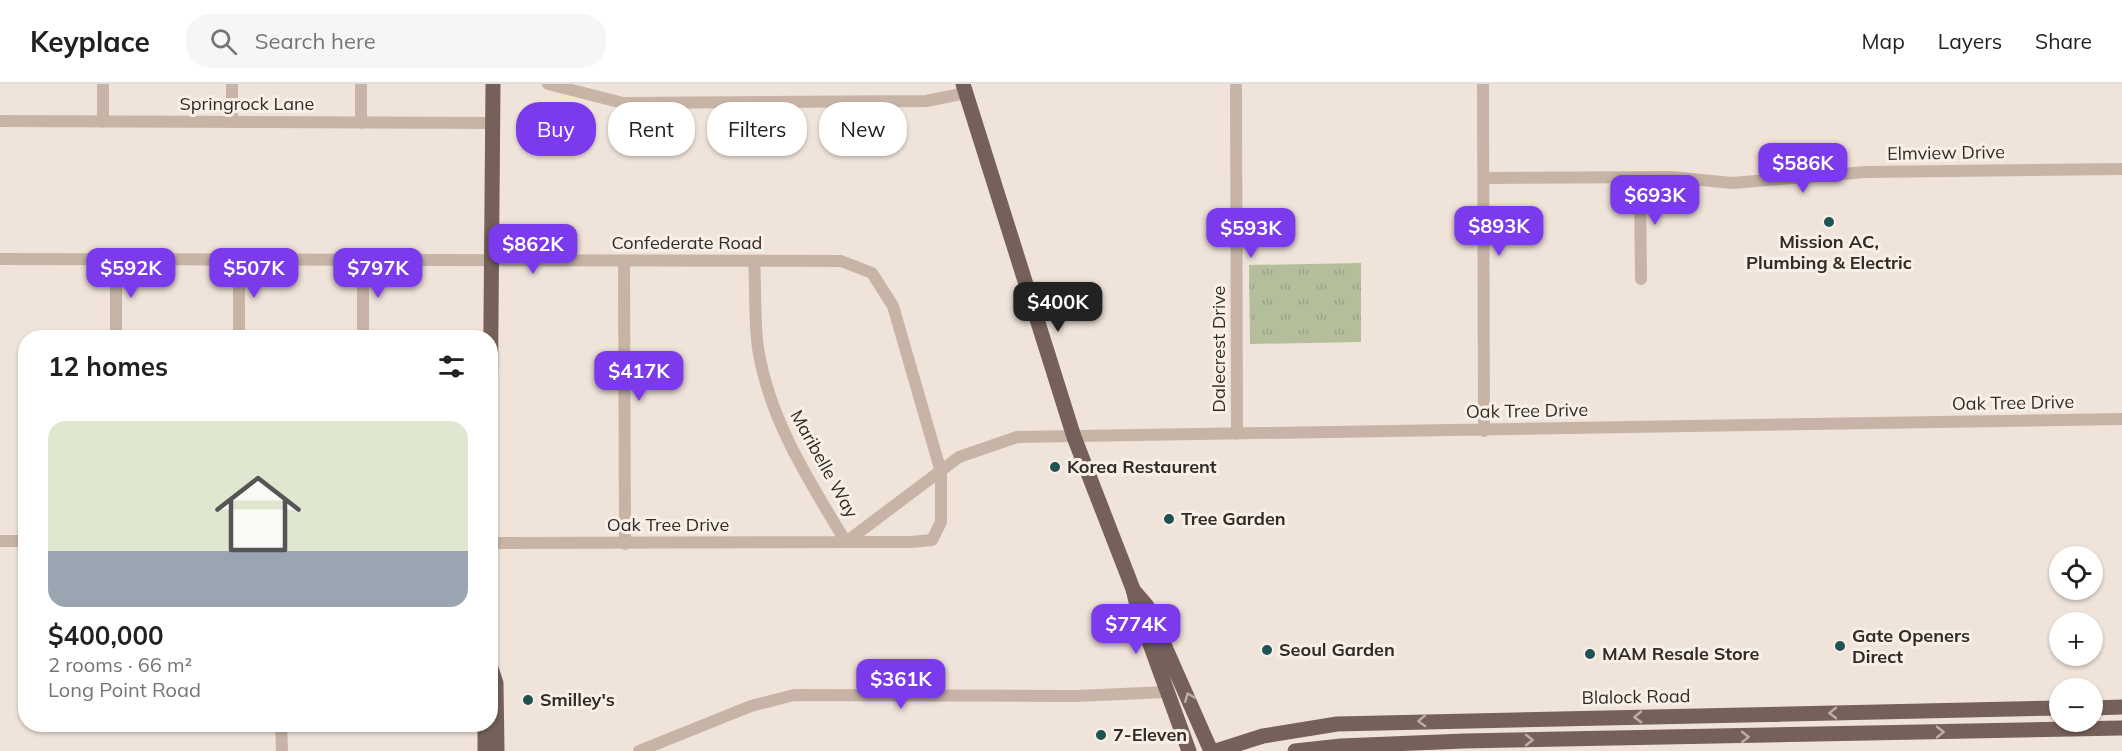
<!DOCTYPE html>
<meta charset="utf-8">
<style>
:root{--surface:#fff;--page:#f6f6f6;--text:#202124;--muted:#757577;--line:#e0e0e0;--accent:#7c3aed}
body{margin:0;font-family:Mulish,sans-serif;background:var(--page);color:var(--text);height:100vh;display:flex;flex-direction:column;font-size:22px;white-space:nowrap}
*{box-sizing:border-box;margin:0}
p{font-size:20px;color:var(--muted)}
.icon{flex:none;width:33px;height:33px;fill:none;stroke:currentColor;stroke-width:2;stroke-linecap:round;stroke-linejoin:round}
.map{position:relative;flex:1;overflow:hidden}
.sheet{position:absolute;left:18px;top:246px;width:480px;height:402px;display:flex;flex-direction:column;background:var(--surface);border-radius:24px;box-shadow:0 2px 4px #0004}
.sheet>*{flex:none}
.hud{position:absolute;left:516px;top:18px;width:570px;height:54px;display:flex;gap:12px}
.buttons{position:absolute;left:2049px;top:462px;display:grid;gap:12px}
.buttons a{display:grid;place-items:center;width:54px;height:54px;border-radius:50%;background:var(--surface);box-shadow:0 2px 4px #0004;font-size:30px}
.price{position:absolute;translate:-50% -51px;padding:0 14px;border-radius:12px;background:var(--accent);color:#fff;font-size:20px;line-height:39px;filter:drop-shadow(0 2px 3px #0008)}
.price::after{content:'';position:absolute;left:50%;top:36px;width:18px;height:14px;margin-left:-9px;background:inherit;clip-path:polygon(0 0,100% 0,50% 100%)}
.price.on{background:#222;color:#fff}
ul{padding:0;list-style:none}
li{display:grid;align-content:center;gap:12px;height:318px;padding:0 30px}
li+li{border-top:2px solid var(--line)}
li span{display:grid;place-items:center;height:186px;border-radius:18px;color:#555}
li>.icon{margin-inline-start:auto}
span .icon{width:108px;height:108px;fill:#fffc;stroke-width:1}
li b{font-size:26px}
h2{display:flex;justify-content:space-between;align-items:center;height:72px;padding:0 30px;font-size:26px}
.chip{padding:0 21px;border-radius:24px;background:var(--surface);box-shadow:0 2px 4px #0004;font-size:21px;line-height:54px}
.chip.on{background:var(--accent);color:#fff}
header{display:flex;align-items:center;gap:36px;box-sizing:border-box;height:84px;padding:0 30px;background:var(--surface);border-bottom:2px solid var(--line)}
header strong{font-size:28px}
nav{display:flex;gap:33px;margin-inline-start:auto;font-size:21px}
.search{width:420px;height:54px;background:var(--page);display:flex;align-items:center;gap:15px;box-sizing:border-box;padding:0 21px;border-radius:24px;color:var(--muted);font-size:22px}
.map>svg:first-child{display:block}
.grass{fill:url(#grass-tufts)}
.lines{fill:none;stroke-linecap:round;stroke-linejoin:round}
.minor{stroke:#c7b4a7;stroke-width:12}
.major{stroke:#756159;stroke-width:15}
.oneway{stroke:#bdafa7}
.poi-dot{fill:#1f5253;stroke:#f8efe6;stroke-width:2}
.labels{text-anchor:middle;stroke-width:6;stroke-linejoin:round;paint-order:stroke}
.street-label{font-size:18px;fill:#342a27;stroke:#f8efe6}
.poi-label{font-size:18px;font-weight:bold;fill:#342a27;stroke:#f8efe6;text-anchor:start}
</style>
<header>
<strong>Keyplace</strong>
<div class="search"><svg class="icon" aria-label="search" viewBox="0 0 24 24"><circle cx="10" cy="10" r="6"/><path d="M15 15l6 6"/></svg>Search here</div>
<nav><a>Map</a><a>Layers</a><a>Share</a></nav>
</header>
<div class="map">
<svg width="2122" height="667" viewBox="0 0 2122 667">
<defs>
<pattern id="grass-tufts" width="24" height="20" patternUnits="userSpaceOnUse" patternTransform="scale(1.5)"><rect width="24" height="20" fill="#b4be9b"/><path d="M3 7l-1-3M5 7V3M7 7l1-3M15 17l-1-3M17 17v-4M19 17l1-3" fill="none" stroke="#9ba386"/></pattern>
</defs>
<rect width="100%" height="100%" fill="#f0e4da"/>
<path class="grass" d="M1361 179V258L1250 260 1249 181Z"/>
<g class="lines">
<path class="minor" d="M232 0V38
M548 0 623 19 926 17 966 9
M1236 0 1237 350
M1483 0 1484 347
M0 37 493 39
M103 38V0
M361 39V0
M1637 93 1640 104 1641 195
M1484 94 1671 93 1732 99 1866 88 2122 85
M0 175 841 177 872 189 893 222 941 388V438L932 456 911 458H846C809 397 769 335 758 264 754 236 756 205 754 177
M116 177V254
M624 177 625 460
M239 254V177
M363 254V177
M0 457H26
M490 459 846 458 959 373 1017 353 2122 335
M281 640 282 667
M639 667 751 622 794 611 1076 612 1167 608"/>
<path class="major" d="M963 0 1074 353 1133 505 1139 530 1189 667
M490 353 493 0
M1133 506 1147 522 1211 667
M490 581 496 599 497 667
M2092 624 2122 623
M485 667V640
M1216 667 1263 652 1337 640 2060 624
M1295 667 1341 662 1464 657 2122 644"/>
</g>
<defs><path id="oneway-chevron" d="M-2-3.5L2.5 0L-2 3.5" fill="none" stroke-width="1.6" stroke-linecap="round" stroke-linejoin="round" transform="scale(1.5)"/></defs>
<g class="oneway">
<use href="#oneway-chevron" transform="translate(1189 613) rotate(-112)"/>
<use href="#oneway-chevron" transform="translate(1833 629) rotate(179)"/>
<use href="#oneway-chevron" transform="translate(1638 633) rotate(179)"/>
<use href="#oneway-chevron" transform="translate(1422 637) rotate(178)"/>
<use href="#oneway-chevron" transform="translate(1940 648) rotate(-1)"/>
<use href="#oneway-chevron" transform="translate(1745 653) rotate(-1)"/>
<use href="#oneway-chevron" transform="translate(1529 656) rotate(-1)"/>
</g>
<g class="poi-dot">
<circle cx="1829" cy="138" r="6"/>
<circle cx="1055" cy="383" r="6"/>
<circle cx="1169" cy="435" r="6"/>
<circle cx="1840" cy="562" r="6"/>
<circle cx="1267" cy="566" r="6"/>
<circle cx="1590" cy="570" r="6"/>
<circle cx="528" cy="616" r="6"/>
<circle cx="1101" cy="651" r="6"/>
</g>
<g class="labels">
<g class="street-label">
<text x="247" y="26">Springrock Lane</text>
<text transform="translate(1946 69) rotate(-1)" y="6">Elmview Drive</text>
<text x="687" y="165">Confederate Road</text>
<text transform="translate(1219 265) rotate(-90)" y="6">Dalecrest Drive</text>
<text transform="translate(2013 319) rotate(-1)" y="6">Oak Tree Drive</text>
<text transform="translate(1527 327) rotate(-1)" y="6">Oak Tree Drive</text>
<text transform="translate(824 380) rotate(61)" y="6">Maribelle Way</text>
<text x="668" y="447">Oak Tree Drive</text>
<text transform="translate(1636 613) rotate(-1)" y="6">Blalock Road</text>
</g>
<g class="poi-label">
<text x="1829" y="164" text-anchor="middle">Mission AC,<tspan x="1829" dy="21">Plumbing &amp; Electric</tspan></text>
<text x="1067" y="389">Korea Restaurent</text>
<text x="1181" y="441">Tree Garden</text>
<text x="1852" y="558">Gate Openers<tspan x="1852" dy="21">Direct</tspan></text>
<text x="1279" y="572">Seoul Garden</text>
<text x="1602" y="576">MAM Resale Store</text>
<text x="540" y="622">Smilley's</text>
<text x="1113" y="657">7-Eleven</text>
</g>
</g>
</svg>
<div class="buttons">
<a><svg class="icon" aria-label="locate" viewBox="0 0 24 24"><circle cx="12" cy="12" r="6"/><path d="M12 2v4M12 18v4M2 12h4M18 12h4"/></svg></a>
<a>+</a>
<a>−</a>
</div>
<b class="price" style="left:1803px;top:110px">$586K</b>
<b class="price" style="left:1655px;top:142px">$693K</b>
<b class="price" style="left:1499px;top:173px">$893K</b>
<b class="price" style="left:1251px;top:175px">$593K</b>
<b class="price" style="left:533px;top:191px">$862K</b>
<b class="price" style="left:131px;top:215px">$592K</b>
<b class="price" style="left:254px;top:215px">$507K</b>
<b class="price" style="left:378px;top:215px">$797K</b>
<b class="price on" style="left:1058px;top:249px">$400K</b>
<b class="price" style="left:639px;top:318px">$417K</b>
<b class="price" style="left:1136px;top:571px">$774K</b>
<b class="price" style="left:901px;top:626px">$361K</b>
<div class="hud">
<a class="chip on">Buy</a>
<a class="chip">Rent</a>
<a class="chip">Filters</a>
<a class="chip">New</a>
</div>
<section class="sheet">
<h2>12 homes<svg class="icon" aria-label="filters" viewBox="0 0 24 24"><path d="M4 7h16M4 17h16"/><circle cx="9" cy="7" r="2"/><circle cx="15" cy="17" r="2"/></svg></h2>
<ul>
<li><span style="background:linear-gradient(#dfe7d0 70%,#9aa5b1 0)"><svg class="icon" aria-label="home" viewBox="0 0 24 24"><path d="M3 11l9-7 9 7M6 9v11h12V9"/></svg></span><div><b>$400,000</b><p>2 rooms · 66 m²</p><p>Long Point Road</p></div></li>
</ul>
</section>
</div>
